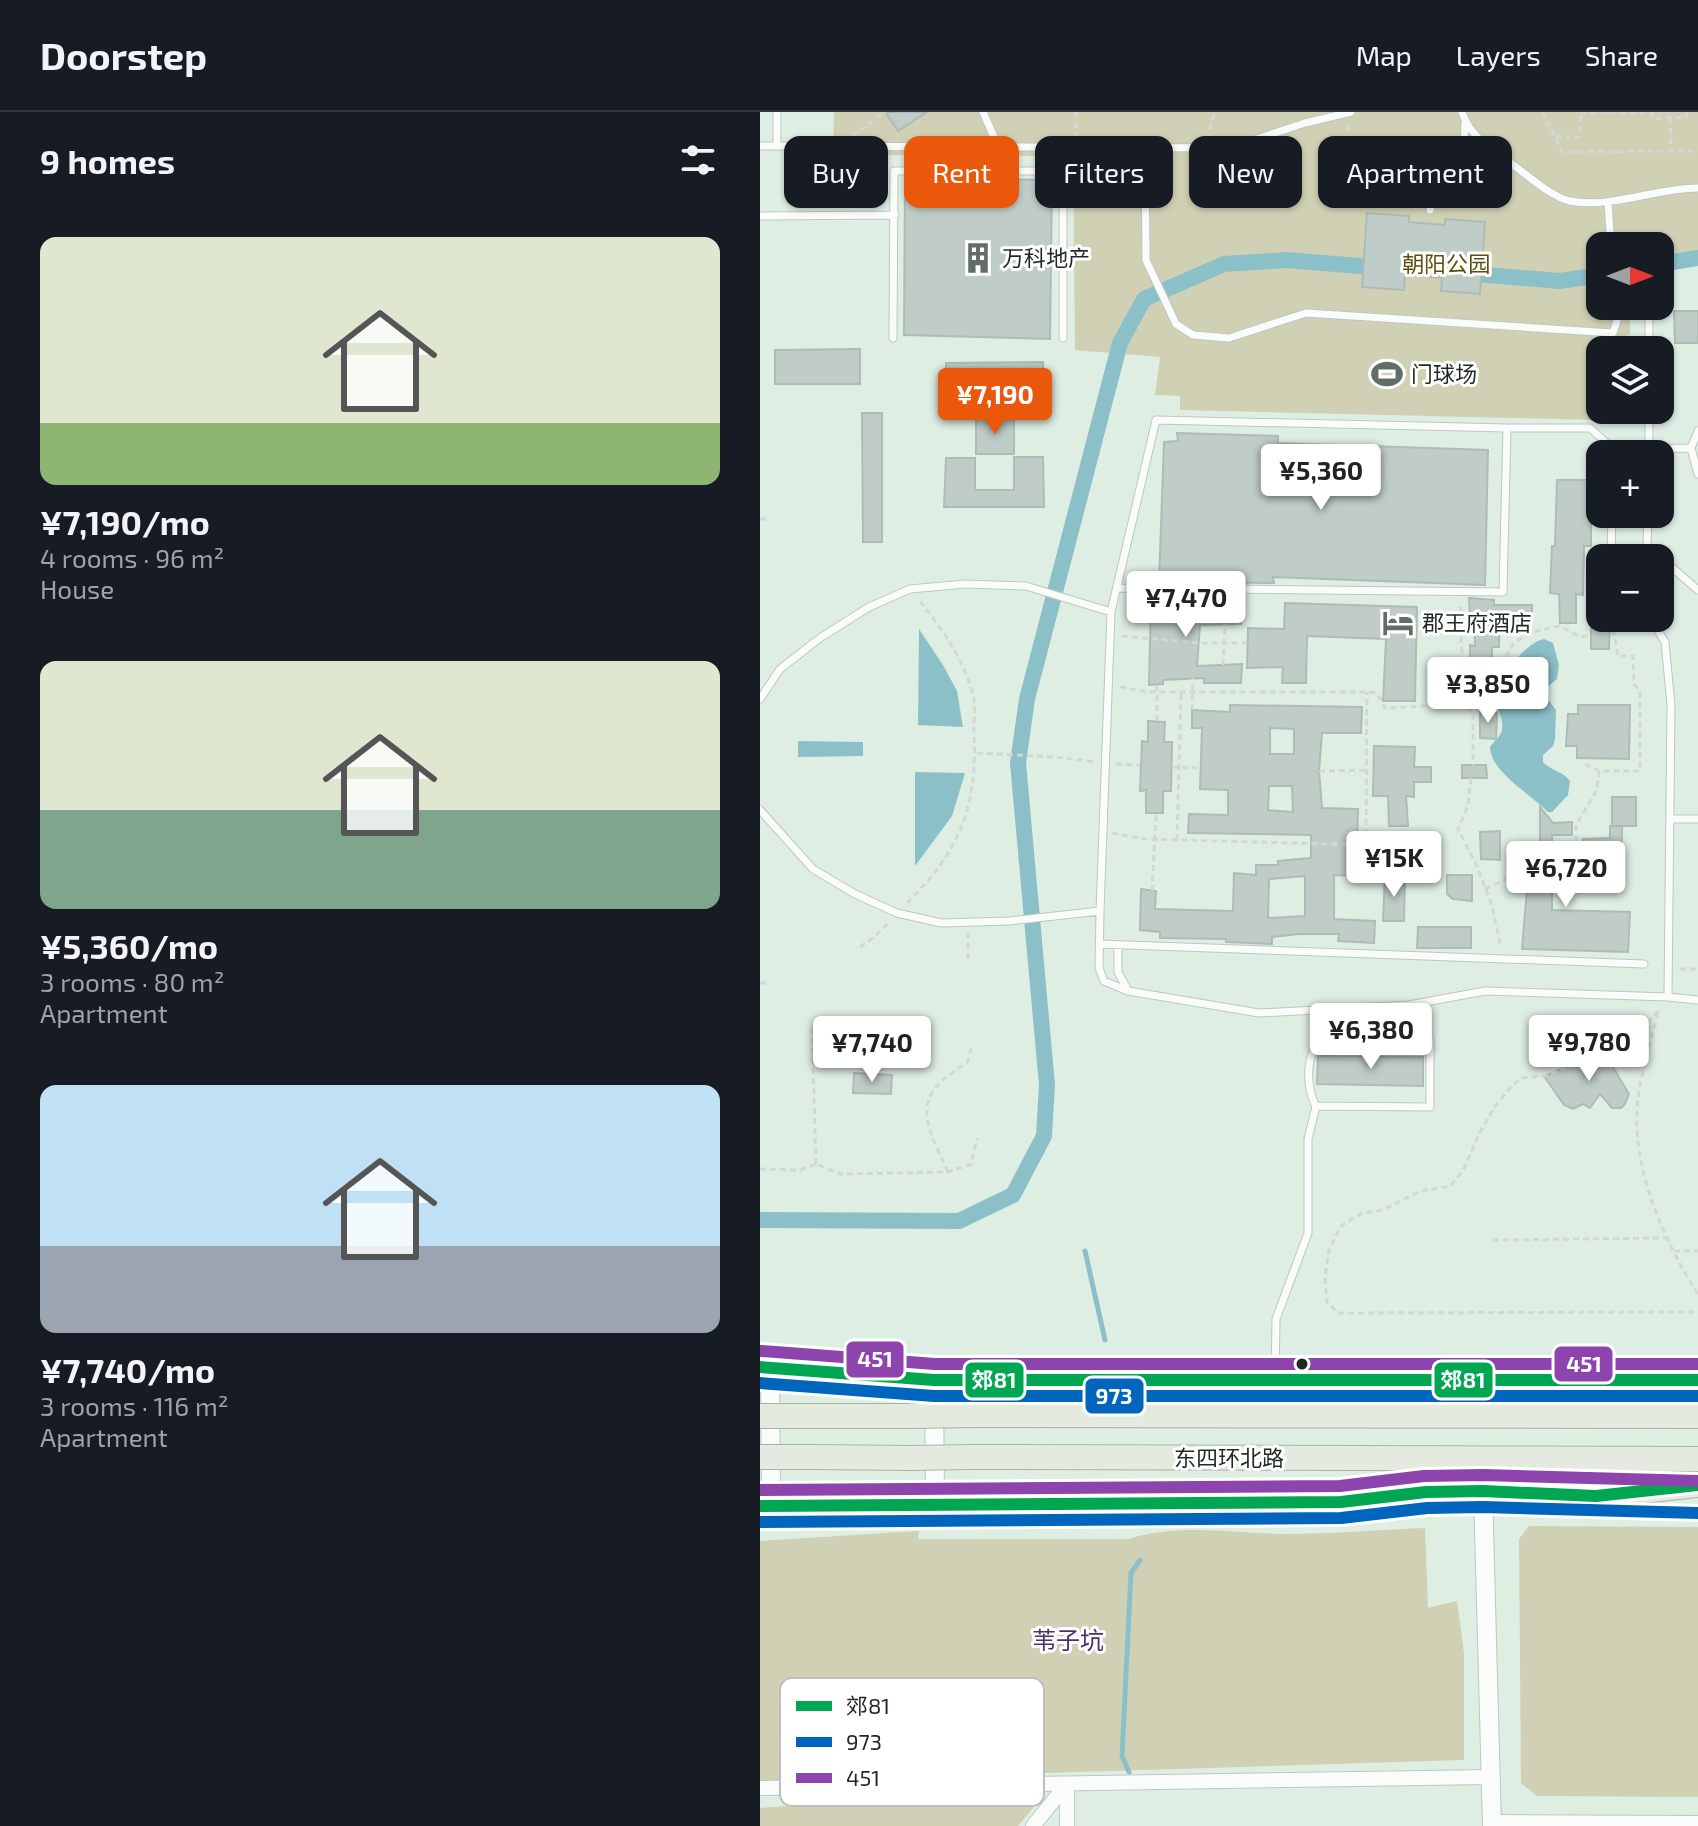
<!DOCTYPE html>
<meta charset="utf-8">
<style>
:root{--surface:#171b24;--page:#20242c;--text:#f1f3f6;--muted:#9ea1a6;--line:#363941;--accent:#ea580c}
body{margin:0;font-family:"Exo 2","Noto Sans SC",sans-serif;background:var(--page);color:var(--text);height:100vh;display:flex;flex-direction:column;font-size:30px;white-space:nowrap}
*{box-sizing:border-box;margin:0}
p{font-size:26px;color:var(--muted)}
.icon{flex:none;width:44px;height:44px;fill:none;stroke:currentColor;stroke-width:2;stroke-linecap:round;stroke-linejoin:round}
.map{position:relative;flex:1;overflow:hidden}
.drawer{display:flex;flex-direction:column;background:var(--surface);width:760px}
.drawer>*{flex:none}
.hud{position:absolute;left:24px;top:24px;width:760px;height:72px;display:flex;gap:16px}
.needle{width:52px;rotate:90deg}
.buttons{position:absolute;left:826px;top:120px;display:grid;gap:16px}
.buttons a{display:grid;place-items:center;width:88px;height:88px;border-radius:16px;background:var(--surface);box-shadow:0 2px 6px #0004;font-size:40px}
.price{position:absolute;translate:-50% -68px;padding:0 18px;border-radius:8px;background:#fff;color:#222;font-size:26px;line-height:52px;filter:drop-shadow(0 2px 4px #0008)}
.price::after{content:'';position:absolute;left:50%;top:48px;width:24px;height:18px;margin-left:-12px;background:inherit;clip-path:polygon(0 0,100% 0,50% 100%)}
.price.on{background:var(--accent);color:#fff}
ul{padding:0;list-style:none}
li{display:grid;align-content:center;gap:16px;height:424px;padding:0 40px}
li span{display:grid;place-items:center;height:248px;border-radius:16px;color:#555}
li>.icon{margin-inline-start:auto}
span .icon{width:144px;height:144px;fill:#fffc;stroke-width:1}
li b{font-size:34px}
h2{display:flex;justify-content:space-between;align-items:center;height:96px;padding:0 40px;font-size:34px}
.pill{padding:0 28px;border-radius:16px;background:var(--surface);box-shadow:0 2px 6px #0004;font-size:28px;line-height:72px}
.pill.on{background:var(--accent);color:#fff}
header{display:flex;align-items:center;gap:48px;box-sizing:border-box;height:112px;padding:0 40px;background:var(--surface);border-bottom:2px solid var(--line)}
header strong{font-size:38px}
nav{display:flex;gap:44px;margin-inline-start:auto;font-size:28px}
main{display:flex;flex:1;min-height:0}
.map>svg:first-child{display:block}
.green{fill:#d0d1b4}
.water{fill:#8cc0c9}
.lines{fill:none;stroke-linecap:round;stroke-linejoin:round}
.stream{stroke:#8cc0c9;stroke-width:5}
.canal{stroke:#8cc0c9;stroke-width:16}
.building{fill:#bfccc7;stroke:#aebcb6;stroke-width:2;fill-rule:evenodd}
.service-casing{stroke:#bcc8c0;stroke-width:9}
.minor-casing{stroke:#bcc8c0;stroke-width:16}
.tertiary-casing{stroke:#bcc8c0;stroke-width:20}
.trunk-casing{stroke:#a9b4a6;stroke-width:26}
.path{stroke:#d4d8d5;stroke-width:3;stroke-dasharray:6 4;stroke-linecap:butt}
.service{stroke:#fafcfb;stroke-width:7}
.minor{stroke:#fafcfb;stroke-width:14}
.tertiary{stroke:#fafcfb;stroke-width:18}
.trunk{stroke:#e4eae0;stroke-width:24}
.trunk-bridge-casing{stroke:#a9b4a6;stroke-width:26;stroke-linecap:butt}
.trunk-bridge{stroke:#e4eae0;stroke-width:24}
.bus-1-casing{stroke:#fff;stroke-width:18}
.bus-2-casing{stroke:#fff;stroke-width:18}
.bus-3-casing{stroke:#fff;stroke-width:18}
.bus-1{stroke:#00a651;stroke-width:12}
.bus-2{stroke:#0065bd;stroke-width:12}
.bus-3{stroke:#8e44ad;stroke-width:12}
.bus-dot{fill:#1e2922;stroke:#fff;stroke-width:3}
.labels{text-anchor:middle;stroke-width:6;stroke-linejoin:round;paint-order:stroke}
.poi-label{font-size:22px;fill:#1e2922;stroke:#fff;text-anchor:start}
.park-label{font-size:22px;fill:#5e4f0e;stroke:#fff}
.street-label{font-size:22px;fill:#1e2922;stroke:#fff}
.neighbourhood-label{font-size:24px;fill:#4c306a;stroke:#fff}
.key{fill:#fff;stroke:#bcbfbd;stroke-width:2}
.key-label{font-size:22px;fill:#1e2922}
.line-badge{stroke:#fff;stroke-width:3}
.badge-label{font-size:22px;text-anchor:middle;font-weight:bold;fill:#fff}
</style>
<header>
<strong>Doorstep</strong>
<nav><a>Map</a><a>Layers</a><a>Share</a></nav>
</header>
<main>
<section class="drawer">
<h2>9 homes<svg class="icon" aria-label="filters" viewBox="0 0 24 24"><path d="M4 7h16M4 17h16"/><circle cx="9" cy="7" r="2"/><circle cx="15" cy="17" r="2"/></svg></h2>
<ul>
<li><span style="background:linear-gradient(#dfe7d0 75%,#8fb573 0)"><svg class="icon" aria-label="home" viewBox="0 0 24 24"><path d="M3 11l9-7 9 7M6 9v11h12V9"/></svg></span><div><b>¥7,190/mo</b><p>4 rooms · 96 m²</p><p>House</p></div></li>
<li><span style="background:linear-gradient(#dfe7d0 60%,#7fa58c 0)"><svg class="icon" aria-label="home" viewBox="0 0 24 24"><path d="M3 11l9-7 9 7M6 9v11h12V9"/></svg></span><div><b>¥5,360/mo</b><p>3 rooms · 80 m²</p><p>Apartment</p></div></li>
<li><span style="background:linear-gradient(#bfe0f5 65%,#9aa5b1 0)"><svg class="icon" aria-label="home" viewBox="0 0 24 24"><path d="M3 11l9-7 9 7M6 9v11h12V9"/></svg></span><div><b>¥7,740/mo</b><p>3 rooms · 116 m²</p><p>Apartment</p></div></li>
</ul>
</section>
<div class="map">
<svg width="938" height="1714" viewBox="0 0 938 1714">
<rect width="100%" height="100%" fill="#deeee3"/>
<path class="green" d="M74 0H938V146L900 152V134H840V194H877L878 202H870V223L864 224V238H840V298H852V303L837 308 420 298V284L395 283 400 245 315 238 313 44 73 43Z
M769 1414 938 1415V1685L777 1684 761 1671 759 1427Z
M665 1416 668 1496 697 1489 704 1541V1648L0 1670V1429L159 1419 158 1427H369C417 1411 472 1421 522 1422 570 1422 618 1418 665 1416Z
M283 1684 258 1714H0V1696L131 1687Z"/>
<path class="water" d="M159 517 183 553 197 579 203 615 158 613Z
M784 527 793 531 799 553 797 567 785 577 784 582 796 598 795 627 793 634 783 643V650C791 659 803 659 810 669L808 683 792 700H788C771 682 731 661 730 635 733 630 739 626 741 621 746 607 735 597 737 584 741 564 764 531 784 527Z
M38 629 103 630V644L38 645Z
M155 660 205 661 192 704 155 754Z"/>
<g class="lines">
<path class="stream" d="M325 1139 345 1228
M369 1660 362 1644 371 1461 380 1448"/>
<path class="canal" d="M900 152 938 146
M703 161 800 169 840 163
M0 1108 199 1109 253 1083 284 1024 287 973 258 651 267 587 360 231 384 187 464 152 526 148 624 156"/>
</g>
<path class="building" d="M125 0H167L138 19Z
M145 66 292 68 290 227 144 223Z
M607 101 649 104V110L685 113V107L725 110 720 182 681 179 682 166 645 163 644 178 602 175Z
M914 199H938V231H915Z
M100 237V272H15V238Z
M283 250V301H254V266L214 267V301H185L186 251Z
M102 301H122V430H103Z
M254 305V342H216V306Z
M417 321 518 324V331L728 338 725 473 513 465 514 471 399 470 404 330 418 329Z
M254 345H283L284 395H184L186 346H215V378H254Z
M797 368H831V434H824L823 483 816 482V511H800L799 482 790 481 792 434H795Z
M399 483H447V495H480L481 512 440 513 437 554 482 552 481 571H444V566L403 568V572L389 573 391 485Z
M709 486 734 488V493H772V509H739V535H732V550L710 549V533L715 534 714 503 710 504Z
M525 491 657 495 655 589H623L626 527 547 524 546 571H522L523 555 487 556 488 516 524 517Z
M831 508H850L849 537H831Z
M470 593 602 595 601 621H562L559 659 562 696 598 697 597 742 618 744V765L574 763V807L615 809 614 831 578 829 579 822H539L512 825V832L466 830V827L400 826V820L380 818 381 777 396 779 395 797 473 799 474 761 496 763V753H518V749L551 746V723L428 721 429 702 468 703V678L440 677 442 616H432V598L470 600ZM510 616 534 617V642H510ZM509 674H532L533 700 508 698ZM545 764V804L508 806 509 767Z
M818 593H870L869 647 817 646V634H806L808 602H818Z
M720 600 737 601 736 627 720 626Z
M388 609 405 610 404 630H412L411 679H403V701H386V678L380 679 382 629 388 630Z
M614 634 655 635 654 655H671V670H654V685L646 684 648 714H629L628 684H613Z
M702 653H726L727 666H702Z
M852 685H876V714H852Z
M780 695 793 711 812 710V723H792V798L870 800 868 840 762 837 770 742 780 743Z
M850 714H862L861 759H856V774H844V769L823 768V727L850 726Z
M740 719V748L721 747 720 720Z
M687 763H712V789L693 787 687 782Z
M625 764H645L644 809H623Z
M658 815H711V836H657Z
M844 940 869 982 865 992 861 996H852L840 982 830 996 823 992 813 997 804 993 784 964Z
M558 944 663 945V974L557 972Z
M94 961 132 963 131 982 93 981Z"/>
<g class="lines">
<defs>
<path id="service" d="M17 0V34
M223 0 238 34
M702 0C709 23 729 35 747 48 763 60 791 85 810 89 849 97 896 76 938 76
M0 34 469 36 545 11 591 0
M385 34 386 148 416 212 433 223 469 226 546 201 853 221 860 200 859 194
M848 91 851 134
M670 98 671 92 702 91 705 12
M0 104 135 103
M889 202V238
M133 226 134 59H303V226
M889 298V342
M747 316H830L853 337 931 336
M938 319 931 336 938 362
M888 402 887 434 938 478
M851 446 852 402
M351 500 396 308 747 316 743 480 358 476
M890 506 905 530 911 593 908 885 938 888
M0 587 20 557 60 526 109 495 150 477 205 472 266 474 351 500 340 799 249 809 181 811 137 801 95 782 53 757 0 698
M910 707H938
M340 799 339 856 344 869 368 879 499 901 649 893 725 879 908 885
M339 832 884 852
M358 833V860L368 879
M515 1270 516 1207 548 1121V1027L556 994C546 977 544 938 564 929L670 928V995L556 994"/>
<path id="minor" d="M0 1676 731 1665
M732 1710 938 1711
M273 1714 307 1672
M307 1714V1672"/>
<path id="tertiary" d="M0 1255 174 1268 543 1270 938 1268
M10 1255 11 1394
M174 1268 175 1392
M723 1379 732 1714
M0 1394 581 1390 666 1380 723 1379 847 1384"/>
<path id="trunk" d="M215 1303 938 1304
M51 1304H152
M51 1345 151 1346
M213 1345 938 1347
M836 1384 938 1373"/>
</defs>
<use href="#service" class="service-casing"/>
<use href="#minor" class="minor-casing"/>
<use href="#tertiary" class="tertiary-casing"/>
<use href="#trunk" class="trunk-casing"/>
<path class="path" d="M316 0 317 27
M783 0 802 40 938 39
M820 0 892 1
M892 0 893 7 926 5 927 0
M910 6 911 38
M587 13 600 88
M92 24 125 0
M795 25H820L821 2
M447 27 455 0
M597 60 639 88 660 91
M0 407H11
M362 524 438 531H487
M463 553 465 512
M397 573V609
M360 575 388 580H607L617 581 625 596C652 594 688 597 709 578L701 533V493
M711 578 727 581
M701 586 713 602V653
M432 598 433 566
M730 600 727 581 754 530 773 520 799 514 821 525 831 523
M217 641 295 645 337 650
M356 652 380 653
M825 652 839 659H880V579L874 572 873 544H858L854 521H849
M412 655 441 656
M559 659 610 658
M711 666 708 693 698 717 716 752 731 791 741 835
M352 721 384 727 647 734
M417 728 421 580
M606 733 607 580
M816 739V713L837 678 839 659
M725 777 743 769 759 754 754 734 775 730 807 740 823 738
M392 779 396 702
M147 791C200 739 218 693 214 620 214 608 216 594 213 583 204 547 181 515 158 487
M208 821V850
M100 835 113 826 128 811
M920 857H938
M0 871H9
M898 899 880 920 833 946 784 964 761 966 751 975 735 994 719 1022 703 1059 690 1074 661 1079 622 1098 600 1102 581 1114 569 1138 565 1166 567 1190 578 1201 938 1200
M898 901C891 932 879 965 877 997 874 1062 904 1129 938 1182
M52 916 56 1052
M0 1057 40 1058 56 1052 81 1062 188 1060 211 1052 217 1026
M188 1060C164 1008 149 985 207 951L212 933
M733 1128 908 1126
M914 1139H938"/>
<use href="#service" class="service"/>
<use href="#minor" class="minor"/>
<use href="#tertiary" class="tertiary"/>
<use href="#trunk" class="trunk"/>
<defs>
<path id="trunk-bridge" d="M0 1304H51
M152 1304 215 1303
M0 1345H51
M151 1346 213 1345"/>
</defs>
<use href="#trunk-bridge" class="trunk-bridge-casing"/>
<use href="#trunk-bridge" class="trunk-bridge"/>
<defs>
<path id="bus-1" d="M0 1255 174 1268H938
M0 1394 581 1390 666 1380 723 1379 836 1384 938 1373"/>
<path id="bus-2" d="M0 1271 174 1284H938
M0 1410 581 1406 667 1396 723 1395 938 1401"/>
<path id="bus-3" d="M1 1239 175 1252H938
M0 1378 580 1374 664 1364 723 1363 938 1369"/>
</defs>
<use href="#bus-1" class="bus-1-casing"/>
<use href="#bus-2" class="bus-2-casing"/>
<use href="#bus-3" class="bus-3-casing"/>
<use href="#bus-1" class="bus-1"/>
<use href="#bus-2" class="bus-2"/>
<use href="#bus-3" class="bus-3"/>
</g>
<defs>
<symbol id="building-bare" viewBox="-9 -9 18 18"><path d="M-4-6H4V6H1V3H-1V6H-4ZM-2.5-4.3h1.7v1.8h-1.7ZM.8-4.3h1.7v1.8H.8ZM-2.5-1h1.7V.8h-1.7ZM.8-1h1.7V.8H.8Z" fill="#616e66" stroke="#fff" stroke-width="2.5" paint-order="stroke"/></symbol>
<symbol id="stadium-bare" viewBox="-9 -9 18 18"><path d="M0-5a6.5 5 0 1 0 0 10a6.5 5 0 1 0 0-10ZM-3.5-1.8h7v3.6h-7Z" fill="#616e66" stroke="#fff" stroke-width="2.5" paint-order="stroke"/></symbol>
<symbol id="hotel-bare" viewBox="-9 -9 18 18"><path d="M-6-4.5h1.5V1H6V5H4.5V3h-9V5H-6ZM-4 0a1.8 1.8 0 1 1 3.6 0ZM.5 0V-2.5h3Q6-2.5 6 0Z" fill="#616e66" stroke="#fff" stroke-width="2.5" paint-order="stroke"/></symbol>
</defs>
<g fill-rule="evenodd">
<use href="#building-bare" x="196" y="124" width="44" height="44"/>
<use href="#stadium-bare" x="605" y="240" width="44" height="44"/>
<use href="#hotel-bare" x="616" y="489" width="44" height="44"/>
</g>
<circle class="bus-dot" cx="542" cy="1252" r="7"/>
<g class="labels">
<g class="poi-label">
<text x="242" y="154">万科地产</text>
<text x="651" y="270">门球场</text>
<text x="662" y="519">郡王府酒店</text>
</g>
<g class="park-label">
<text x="686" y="160">朝阳公园</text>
</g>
<g class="street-label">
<text x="469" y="1354">东四环北路</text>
</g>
<g class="neighbourhood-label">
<text x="308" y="1537">苇子坑</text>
</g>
</g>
<rect x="20" y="1566" width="264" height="128" rx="12" class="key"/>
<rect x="36" y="1589" width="36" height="10" fill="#00a651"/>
<rect x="36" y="1625" width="36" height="10" fill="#0065bd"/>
<rect x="36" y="1661" width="36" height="10" fill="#8e44ad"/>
<g class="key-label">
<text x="86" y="1602">郊81</text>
<text x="86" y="1638">973</text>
<text x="86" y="1674">451</text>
</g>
<g class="line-badge">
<rect x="85" y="1228" width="60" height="39" rx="8" fill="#8e44ad"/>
<rect x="793" y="1233" width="61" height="38" rx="8" fill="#8e44ad"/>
<rect x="204" y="1249" width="61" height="38" rx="8" fill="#00a651"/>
<rect x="673" y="1249" width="61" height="38" rx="8" fill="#00a651"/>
<rect x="324" y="1265" width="61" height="38" rx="8" fill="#0065bd"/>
</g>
<g class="badge-label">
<text x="115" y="1255">451</text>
<text x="824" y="1260">451</text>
<text x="234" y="1276">郊81</text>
<text x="703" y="1276">郊81</text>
<text x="354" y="1292">973</text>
</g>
</svg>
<div class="buttons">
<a><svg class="needle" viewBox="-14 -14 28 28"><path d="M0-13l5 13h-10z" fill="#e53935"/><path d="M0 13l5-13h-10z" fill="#9ea1a6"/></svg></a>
<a><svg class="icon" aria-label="layers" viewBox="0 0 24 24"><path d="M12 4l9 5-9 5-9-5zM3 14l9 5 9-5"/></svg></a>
<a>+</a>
<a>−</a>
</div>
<b class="price on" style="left:235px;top:324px">¥7,190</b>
<b class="price" style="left:561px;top:400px">¥5,360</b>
<b class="price" style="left:426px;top:527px">¥7,470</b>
<b class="price" style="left:728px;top:613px">¥3,850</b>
<b class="price" style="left:634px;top:787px">¥15K</b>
<b class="price" style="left:806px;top:797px">¥6,720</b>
<b class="price" style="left:611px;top:959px">¥6,380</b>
<b class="price" style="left:829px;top:971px">¥9,780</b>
<b class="price" style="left:112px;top:972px">¥7,740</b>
<div class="hud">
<a class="pill">Buy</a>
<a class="pill on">Rent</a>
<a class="pill">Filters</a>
<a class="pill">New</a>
<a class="pill">Apartment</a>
</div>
</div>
</main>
